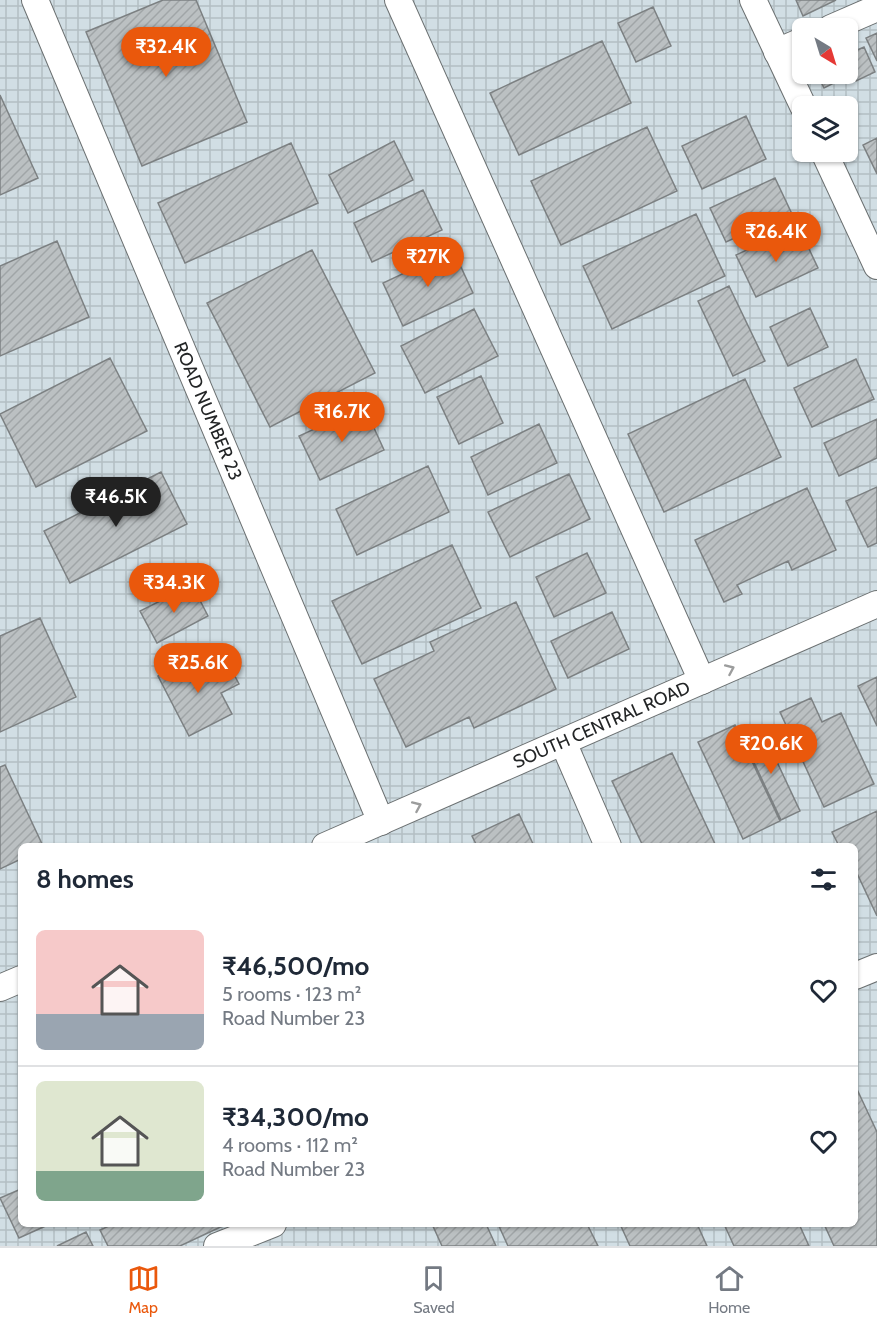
<!DOCTYPE html>
<meta charset="utf-8">
<style>
:root{--surface:#fff;--page:#f6f6f7;--text:#1f2937;--muted:#747a83;--line:#e0e1e3;--accent:#ea580c}
body{margin:0;font-family:Cabin,sans-serif;background:var(--page);color:var(--text);height:100vh;display:flex;flex-direction:column;font-size:22px;white-space:nowrap}
*{box-sizing:border-box;margin:0}
p{font-size:20px;color:var(--muted)}
.icon{flex:none;width:33px;height:33px;fill:none;stroke:currentColor;stroke-width:2;stroke-linecap:round;stroke-linejoin:round}
.map{position:relative;flex:1;overflow:hidden}
.side{position:absolute;left:18px;top:843px;width:840px;height:384px;display:flex;flex-direction:column;background:var(--surface);border-radius:9px;box-shadow:0 2px 4px #0004}
.side>*{flex:none}
.needle{width:39px;rotate:142deg}
.controls{position:absolute;left:792px;top:18px;display:grid;gap:12px}
.controls a{display:grid;place-items:center;width:66px;height:66px;border-radius:9px;background:var(--surface);box-shadow:0 2px 4px #0004;font-size:30px}
.price{position:absolute;translate:-50% -51px;padding:0 14px;border-radius:21px;background:var(--accent);color:#fff;font-size:20px;line-height:39px;filter:drop-shadow(0 2px 3px #0008)}
.price::after{content:'';position:absolute;left:50%;top:36px;width:18px;height:14px;margin-left:-9px;background:inherit;clip-path:polygon(0 0,100% 0,50% 100%)}
.price.on{background:#222;color:#fff}
ul{padding:0;list-style:none}
li{display:flex;align-items:center;gap:18px;height:150px;padding:0 18px}
li+li{border-top:2px solid var(--line)}
li span{display:grid;place-items:center;flex:none;width:168px;height:120px;border-radius:9px;color:#555}
li>.icon{margin-inline-start:auto}
span .icon{width:72px;height:72px;fill:#fffc;stroke-width:1}
li b{font-size:26px}
h2{display:flex;justify-content:space-between;align-items:center;height:72px;padding:0 18px;font-size:26px}
.tab-bar{display:flex;justify-content:space-around;align-items:center;height:84px;border-top:2px solid var(--line);background:var(--surface);font-size:16px;color:var(--muted)}
.tab-bar a{display:grid;justify-items:center;gap:3px}
.tab-bar .on{color:var(--accent)}
.map>svg:first-child{display:block}
.industrial{fill:url(#industrial-grid);fill-rule:evenodd}
.building{fill:url(#building-hatch);stroke:#7c8082;stroke-width:1.5}
.lines{fill:none;stroke-linecap:round;stroke-linejoin:round}
.street-casing{stroke:#6b7071;stroke-width:28}
.street{stroke:#fff;stroke-width:26}
.oneway{stroke:#9c9d9d}
.labels{text-anchor:middle;stroke-width:6;stroke-linejoin:round;paint-order:stroke}
.street-label{font-size:18px;fill:#232526;stroke:#fff}
</style>
<div class="map">
<svg width="877" height="1246" viewBox="0 0 877 1246">
<defs>
<pattern id="industrial-grid" width="8" height="8" patternUnits="userSpaceOnUse" patternTransform="scale(1.5)"><rect width="8" height="8" fill="#d1dee4"/><path d="M0 4h8M4 0v8" fill="none" stroke="#b3bec3"/></pattern>
<pattern id="building-hatch" width="6" height="6" patternUnits="userSpaceOnUse" patternTransform="scale(1.5)"><rect width="6" height="6" fill="#bbc0c2"/><path d="M-1 1l2-2M0 6l6-6M5 7l2-2" fill="none" stroke="#a0a5a7"/></pattern>
</defs>
<rect width="100%" height="100%" fill="#e4e9eb"/>
<path class="industrial" d="M0 0H877V1246H0ZM802 28H848V74H802ZM802 106H848V152H802ZM21 846H855V1224H21Z"/>
<path class="building" d="M163 0H196L247 122 142 166 86 32Z
M796 0H836L803 16Z
M653 7 671 46 636 62 618 23Z
M877 33V61L866 38Z
M602 41 631 103 519 155 490 93Z
M864 47 875 72 856 81 848 62V54Z
M817 74H841L844 78 824 88Z
M0 95 38 178 0 195Z
M746 116 766 159 702 189 682 146Z
M647 127 677 191 561 245 531 181Z
M877 138V174L863 145Z
M394 141 413 180 348 213 329 175Z
M291 143 318 203 185 263 158 203Z
M775 178 791 212 726 242 710 208Z
M423 190 442 230 372 262 354 223Z
M696 214 725 276 612 329 583 266Z
M801 232 818 268 756 297 736 255 772 238 775 245Z
M57 241 89 317 0 356V266Z
M312 250 375 373 270 427 207 303Z
M453 250 473 293 403 326 383 283Z
M729 286 765 361 733 376 698 301Z
M810 308 828 347 788 366 770 327Z
M474 309 498 356 425 393 401 346Z
M110 358 147 431 36 487 0 414Z
M856 359 874 399 812 427 794 388Z
M481 376 503 423 459 444 437 397Z
M745 379 781 457 664 512 628 434Z
M364 406 384 450 320 480 299 436Z
M877 419V458L839 476 824 443Z
M539 424 557 463 488 495 471 457Z
M428 466 449 512 357 555 336 509Z
M161 472 187 524 70 583 44 531Z
M569 474 590 519 510 557 488 512Z
M877 487V543L868 547 846 501Z
M807 488 836 550 792 570 788 561 737 585 742 594 724 602 695 540Z
M452 545 481 608 362 664 332 601Z
M587 553 606 593 554 617 536 577Z
M192 585 208 616 157 643 140 611Z
M516 602 556 689 474 728 469 717 406 747 374 679 434 651 430 642Z
M612 612 629 649 568 678 551 641Z
M40 618 76 697 0 732V636Z
M202 654 214 678 231 669 239 684 221 693 232 714 189 736 158 676Z
M877 677V726L858 686Z
M811 698 822 722 841 713 874 784 824 807 780 712Z
M735 725 780 821 743 839 698 742Z
M762 730 800 811 781 820 743 739Z
M672 753 716 846H643L612 781Z
M5 765 43 846H21V859L0 869V767Z
M877 811V916L855 869V846H839L832 832Z
M519 814 534 846H477L472 836Z
M855 1085 877 1132V1246H834L824 1224H855Z
M21 1189V1224H50L19 1238 0 1198Z
M113 1224H227L180 1246H108L100 1230Z
M432 1224H486L496 1246H442Z
M498 1224H587L598 1246H508Z
M620 1224H697L707 1246H630Z
M724 1224H799L809 1246H734Z
M86 1232 93 1246H57Z"/>
<g class="lines">
<defs>
<g id="street">
<path id="s1" d="M35 0 381 822"/>
<path d="M398 0 702 681"/>
<path d="M753 0 803 106"/>
<path d="M831 28 877 8"/>
<path d="M777 52 802 41"/>
<path d="M824 152 877 266"/>
<path d="M563 742 608 846"/>
<path id="s2" d="M325 846 877 604"/>
<path d="M855 976 877 967"/>
<path d="M0 988 21 979"/>
<path d="M217 1246 273 1224"/>
</g>
</defs>
<use href="#street" class="street-casing"/>
<use href="#street" class="street"/>
</g>
<defs><path id="oneway-chevron" d="M-2-3.5L2.5 0L-2 3.5" fill="none" stroke-width="1.6" stroke-linecap="round" stroke-linejoin="round" transform="scale(1.5)"/></defs>
<g class="oneway">
<use href="#oneway-chevron" transform="translate(730 669) rotate(-24)"/>
<use href="#oneway-chevron" transform="translate(417 806) rotate(-24)"/>
</g>
<g class="labels">
<g class="street-label">
<text dy="6" stroke="none"><textPath href="#s1" startOffset="446">ROAD NUMBER 23</textPath></text>
<text dy="6" stroke="none"><textPath href="#s2" startOffset="302">SOUTH CENTRAL ROAD</textPath></text>
</g>
</g>
</svg>
<div class="controls">
<a><svg class="needle" viewBox="-14 -14 28 28"><path d="M0-13l5 13h-10z" fill="#e53935"/><path d="M0 13l5-13h-10z" fill="#747a83"/></svg></a>
<a><svg class="icon" aria-label="layers" viewBox="0 0 24 24"><path d="M12 4l9 5-9 5-9-5zM3 14l9 5 9-5"/></svg></a>
</div>
<b class="price" style="left:166px;top:78px">₹32.4K</b>
<b class="price" style="left:776px;top:263px">₹26.4K</b>
<b class="price" style="left:428px;top:288px">₹27K</b>
<b class="price" style="left:342px;top:443px">₹16.7K</b>
<b class="price on" style="left:116px;top:528px">₹46.5K</b>
<b class="price" style="left:174px;top:614px">₹34.3K</b>
<b class="price" style="left:198px;top:694px">₹25.6K</b>
<b class="price" style="left:771px;top:775px">₹20.6K</b>
<section class="side">
<h2>8 homes<svg class="icon" aria-label="filters" viewBox="0 0 24 24"><path d="M4 7h16M4 17h16"/><circle cx="9" cy="7" r="2"/><circle cx="15" cy="17" r="2"/></svg></h2>
<ul>
<li><span style="background:linear-gradient(#f6c9c9 70%,#9aa5b1 0)"><svg class="icon" aria-label="home" viewBox="0 0 24 24"><path d="M3 11l9-7 9 7M6 9v11h12V9"/></svg></span><div><b>₹46,500/mo</b><p>5 rooms · 123 m²</p><p>Road Number 23</p></div><svg class="icon" aria-label="heart" viewBox="0 0 24 24"><path d="M12 20l-8-8c-3-5 5-10 8-4 3-6 11-1 8 4z"/></svg></li>
<li><span style="background:linear-gradient(#dfe7d0 75%,#7fa58c 0)"><svg class="icon" aria-label="home" viewBox="0 0 24 24"><path d="M3 11l9-7 9 7M6 9v11h12V9"/></svg></span><div><b>₹34,300/mo</b><p>4 rooms · 112 m²</p><p>Road Number 23</p></div><svg class="icon" aria-label="heart" viewBox="0 0 24 24"><path d="M12 20l-8-8c-3-5 5-10 8-4 3-6 11-1 8 4z"/></svg></li>
</ul>
</section>
</div>
<nav class="tab-bar">
<a class="on"><svg class="icon" aria-label="map" viewBox="0 0 24 24"><path d="M3 6l6-2 6 2 6-2v14l-6 2-6-2-6 2zM9 4v14M15 6v14"/></svg>Map</a>
<a><svg class="icon" aria-label="saved" viewBox="0 0 24 24"><path d="M7 4h10v16l-5-4-5 4z"/></svg>Saved</a>
<a><svg class="icon" aria-label="home" viewBox="0 0 24 24"><path d="M3 11l9-7 9 7M6 9v11h12V9"/></svg>Home</a>
</nav>
